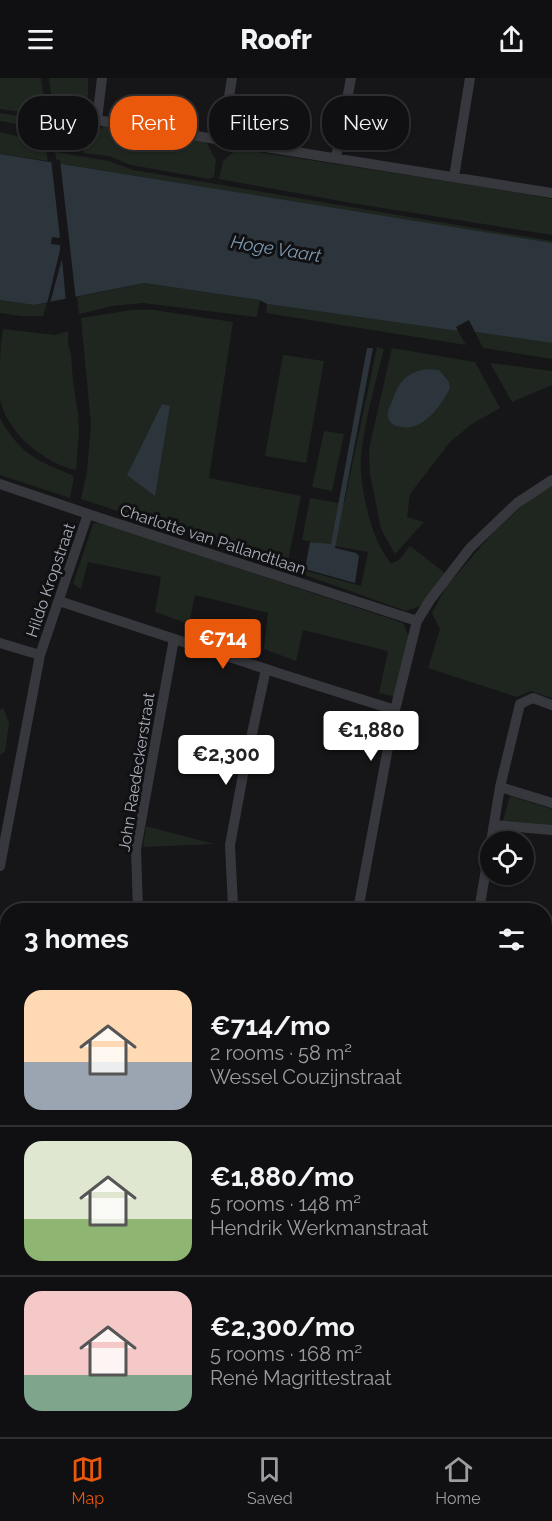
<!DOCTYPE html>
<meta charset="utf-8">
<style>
:root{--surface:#101012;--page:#1e1e20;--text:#f1f3f6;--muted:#9c9d9f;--line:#303032;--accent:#ea580c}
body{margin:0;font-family:Raleway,sans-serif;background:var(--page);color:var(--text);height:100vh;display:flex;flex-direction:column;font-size:22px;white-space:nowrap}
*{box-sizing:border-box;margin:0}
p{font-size:20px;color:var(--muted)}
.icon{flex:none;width:33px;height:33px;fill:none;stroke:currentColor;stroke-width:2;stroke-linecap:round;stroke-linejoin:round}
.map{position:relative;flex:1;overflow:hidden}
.drawer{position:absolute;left:0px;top:825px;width:552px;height:534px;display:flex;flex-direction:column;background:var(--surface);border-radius:24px 24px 0 0;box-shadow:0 2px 4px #0004,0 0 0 2px var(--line)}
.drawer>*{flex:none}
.banner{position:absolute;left:18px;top:18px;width:516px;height:54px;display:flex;gap:12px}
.buttons{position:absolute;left:480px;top:753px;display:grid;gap:12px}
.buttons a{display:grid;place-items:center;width:54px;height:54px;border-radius:50%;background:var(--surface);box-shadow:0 2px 4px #0004,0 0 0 2px var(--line);font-size:30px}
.price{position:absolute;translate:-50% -51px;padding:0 14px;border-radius:6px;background:#fff;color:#222;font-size:20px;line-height:39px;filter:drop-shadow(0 2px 3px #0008)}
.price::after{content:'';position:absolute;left:50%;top:36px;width:18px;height:14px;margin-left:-9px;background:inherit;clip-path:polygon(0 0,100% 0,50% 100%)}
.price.current{background:var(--accent);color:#fff}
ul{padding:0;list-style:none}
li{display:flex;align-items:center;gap:18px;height:150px;padding:0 24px}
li+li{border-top:2px solid var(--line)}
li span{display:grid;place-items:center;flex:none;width:168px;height:120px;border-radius:18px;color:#555}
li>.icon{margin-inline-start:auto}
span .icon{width:72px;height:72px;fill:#fffc;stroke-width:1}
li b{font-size:26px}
h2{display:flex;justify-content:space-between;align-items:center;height:72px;padding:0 24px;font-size:26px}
.pill{padding:0 21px;border-radius:24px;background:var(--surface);box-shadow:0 2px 4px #0004,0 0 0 2px var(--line);font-size:21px;line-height:54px}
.pill.current{background:var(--accent);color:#fff}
header{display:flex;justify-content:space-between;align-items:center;height:78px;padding:0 24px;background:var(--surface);font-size:27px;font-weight:800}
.dock{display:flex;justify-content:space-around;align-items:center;height:84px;border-top:2px solid var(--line);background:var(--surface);font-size:16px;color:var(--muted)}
.dock a{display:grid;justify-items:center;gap:3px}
.dock .current{color:var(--accent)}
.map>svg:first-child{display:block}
.green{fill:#1e261f}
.water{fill:#2c353c}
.pier{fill:#161618}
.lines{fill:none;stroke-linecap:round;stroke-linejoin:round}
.minor{stroke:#37383d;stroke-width:10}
.labels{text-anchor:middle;stroke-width:6;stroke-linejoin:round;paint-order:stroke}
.street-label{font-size:16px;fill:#a8adb8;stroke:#111113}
.water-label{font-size:18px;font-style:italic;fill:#7f9bb3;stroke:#111113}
</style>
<header><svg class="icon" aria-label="menu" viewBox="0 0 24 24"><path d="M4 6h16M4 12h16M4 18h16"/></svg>Roofr<svg class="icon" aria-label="share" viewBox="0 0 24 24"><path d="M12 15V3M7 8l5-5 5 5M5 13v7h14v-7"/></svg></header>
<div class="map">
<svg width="552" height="1359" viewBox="0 0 552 1359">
<rect width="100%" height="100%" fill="#161618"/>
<path class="green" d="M0 0H41L45 31H42L43 37 0 31Z
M49 0H88V17L83 44 56 39 55 33 53 32Z
M0 35 46 42 47 51 0 43Z
M105 47 206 64 216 82 214 99 209 101 131 87 109 78 83 75 86 61Z
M0 54 45 65 48 83 0 76Z
M237 71 491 110 552 121V157L351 125 219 101 223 83Z
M55 74 109 83 133 92 552 163V166L57 85Z
M144 205 260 222 257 239 143 225 112 228 79 236 77 219Z
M0 222 34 227 47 225 43 238H21L0 235Z
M267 226 458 253 466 267 266 235Z
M132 232H154L233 244 209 400 301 418 287 488 81 421 87 394 91 346 81 240Z
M3 251 55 257 68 253V265L71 276 73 303 78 336 79 353 76 392C45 386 6 354 0 321 0 316 0 309 0 303 0 285 0 268 3 251Z
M475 254 552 265V281L483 270Z
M377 269 384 271C375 307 364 344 361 380 359 402 369 447 379 466 382 473 387 480 391 486L400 481 410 468 445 495 423 527 406 533 302 496 303 492 361 508 368 474 302 462 310 420 344 426Z
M392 270 475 284 500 330 472 346 450 364 410 416 407 439 424 444 395 476 381 451 370 396 369 371Z
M283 277 324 283 306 385 265 378Z
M490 285 552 293V307L512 324Z
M0 339C2 346 6 350 10 356 27 380 48 387 74 398L70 420 0 397Z
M324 353 344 356 332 413 312 409Z
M552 408V620L531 613 517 619 428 590 440 551 432 535 446 509 491 457 525 425Z
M99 444 403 545 410 561 396 619 379 615 388 573 303 552 296 583 264 571 268 535 195 517 189 546 155 534 161 499 88 484 81 511 73 506 93 446Z
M3 629 9 645 5 674 0 677V632Z
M510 718 552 731V748L503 743Z
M146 748 214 766 143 769Z"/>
<path class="water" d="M0 76 552 165V265L475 254 469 242 456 249 458 253 267 226 260 222 144 205 34 227 0 222Z
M367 270H373L335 470 356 475 359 478 355 505 305 491 310 464 331 466Z
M425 291 439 292 449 304 450 310C441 328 422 356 397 348 393 347 389 344 388 339 387 335 389 329 391 326 399 305 402 297 425 291Z
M162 326 170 328 155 418 127 397Z"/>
<path class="pier" d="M51 81 60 82 76 222 66 224 62 181 50 225 47 226 60 172V167L51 166 52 159 60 160Z"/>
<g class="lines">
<path class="minor" d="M102 0 97 42 552 115
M222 62 232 0
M336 80 351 0
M454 99 470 0
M0 406 88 436 417 543
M59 523 281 596 395 632
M0 565 40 577
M500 709 552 725
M494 747 552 752
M491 764 500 709 520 626 533 620 552 627
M0 788 40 577 88 436
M233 828 230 767 243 697 266 591
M138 832 136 771 174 561
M142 832 233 828 363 832
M358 832 395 632 417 543 430 522 470 470 517 425 552 402
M479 832 490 768
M0 844H8
M544 846 552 847
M0 898 8 897
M544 899 552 900
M544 1033 552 964
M0 1059 8 1056
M0 1141 8 1161
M0 1194 8 1192
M544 1335 552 1324
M0 1337 8 1334
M76 1352 79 1359
M214 1359 226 1352
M380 1359 388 1352
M528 1359 533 1352"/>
</g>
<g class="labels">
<g class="street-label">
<text transform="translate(213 461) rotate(18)" y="6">Charlotte van Pallandtlaan</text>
<text transform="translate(50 502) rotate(-71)" y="6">Hildo Kropstraat</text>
<text transform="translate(136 694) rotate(-81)" y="6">John Raedeckerstraat</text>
</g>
<g class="water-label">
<text transform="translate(276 171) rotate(9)" y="6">Hoge Vaart</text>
</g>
</g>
</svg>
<div class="buttons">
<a><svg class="icon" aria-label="locate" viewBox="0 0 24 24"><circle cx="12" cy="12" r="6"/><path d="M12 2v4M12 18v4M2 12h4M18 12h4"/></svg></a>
</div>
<b class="price current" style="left:223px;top:592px">€714</b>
<b class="price" style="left:371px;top:684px">€1,880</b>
<b class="price" style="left:226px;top:708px">€2,300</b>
<div class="banner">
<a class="pill">Buy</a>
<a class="pill current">Rent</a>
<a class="pill">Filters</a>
<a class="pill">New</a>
</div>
<section class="drawer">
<h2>3 homes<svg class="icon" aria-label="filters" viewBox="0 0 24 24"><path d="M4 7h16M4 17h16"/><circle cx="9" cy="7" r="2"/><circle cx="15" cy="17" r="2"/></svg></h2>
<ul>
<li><span style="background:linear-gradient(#ffd9b3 60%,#9aa5b1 0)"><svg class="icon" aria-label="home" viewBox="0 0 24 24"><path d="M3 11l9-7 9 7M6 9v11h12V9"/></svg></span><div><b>€714/mo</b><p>2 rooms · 58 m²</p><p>Wessel Couzijnstraat</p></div></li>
<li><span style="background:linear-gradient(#dfe7d0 65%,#8fb573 0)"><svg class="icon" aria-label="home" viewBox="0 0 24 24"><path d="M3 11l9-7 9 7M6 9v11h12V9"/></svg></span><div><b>€1,880/mo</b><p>5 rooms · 148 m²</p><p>Hendrik Werkmanstraat</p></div></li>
<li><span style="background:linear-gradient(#f6c9c9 70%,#7fa58c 0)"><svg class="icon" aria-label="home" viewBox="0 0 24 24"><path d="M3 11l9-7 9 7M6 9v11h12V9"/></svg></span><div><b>€2,300/mo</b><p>5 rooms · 168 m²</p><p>René Magrittestraat</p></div></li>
</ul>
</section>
</div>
<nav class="dock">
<a class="current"><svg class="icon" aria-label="map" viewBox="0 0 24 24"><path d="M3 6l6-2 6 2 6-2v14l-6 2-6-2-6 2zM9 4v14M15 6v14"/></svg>Map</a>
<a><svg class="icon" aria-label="saved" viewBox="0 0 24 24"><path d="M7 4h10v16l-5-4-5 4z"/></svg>Saved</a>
<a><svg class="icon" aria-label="home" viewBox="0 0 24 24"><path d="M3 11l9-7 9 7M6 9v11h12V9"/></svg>Home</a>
</nav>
